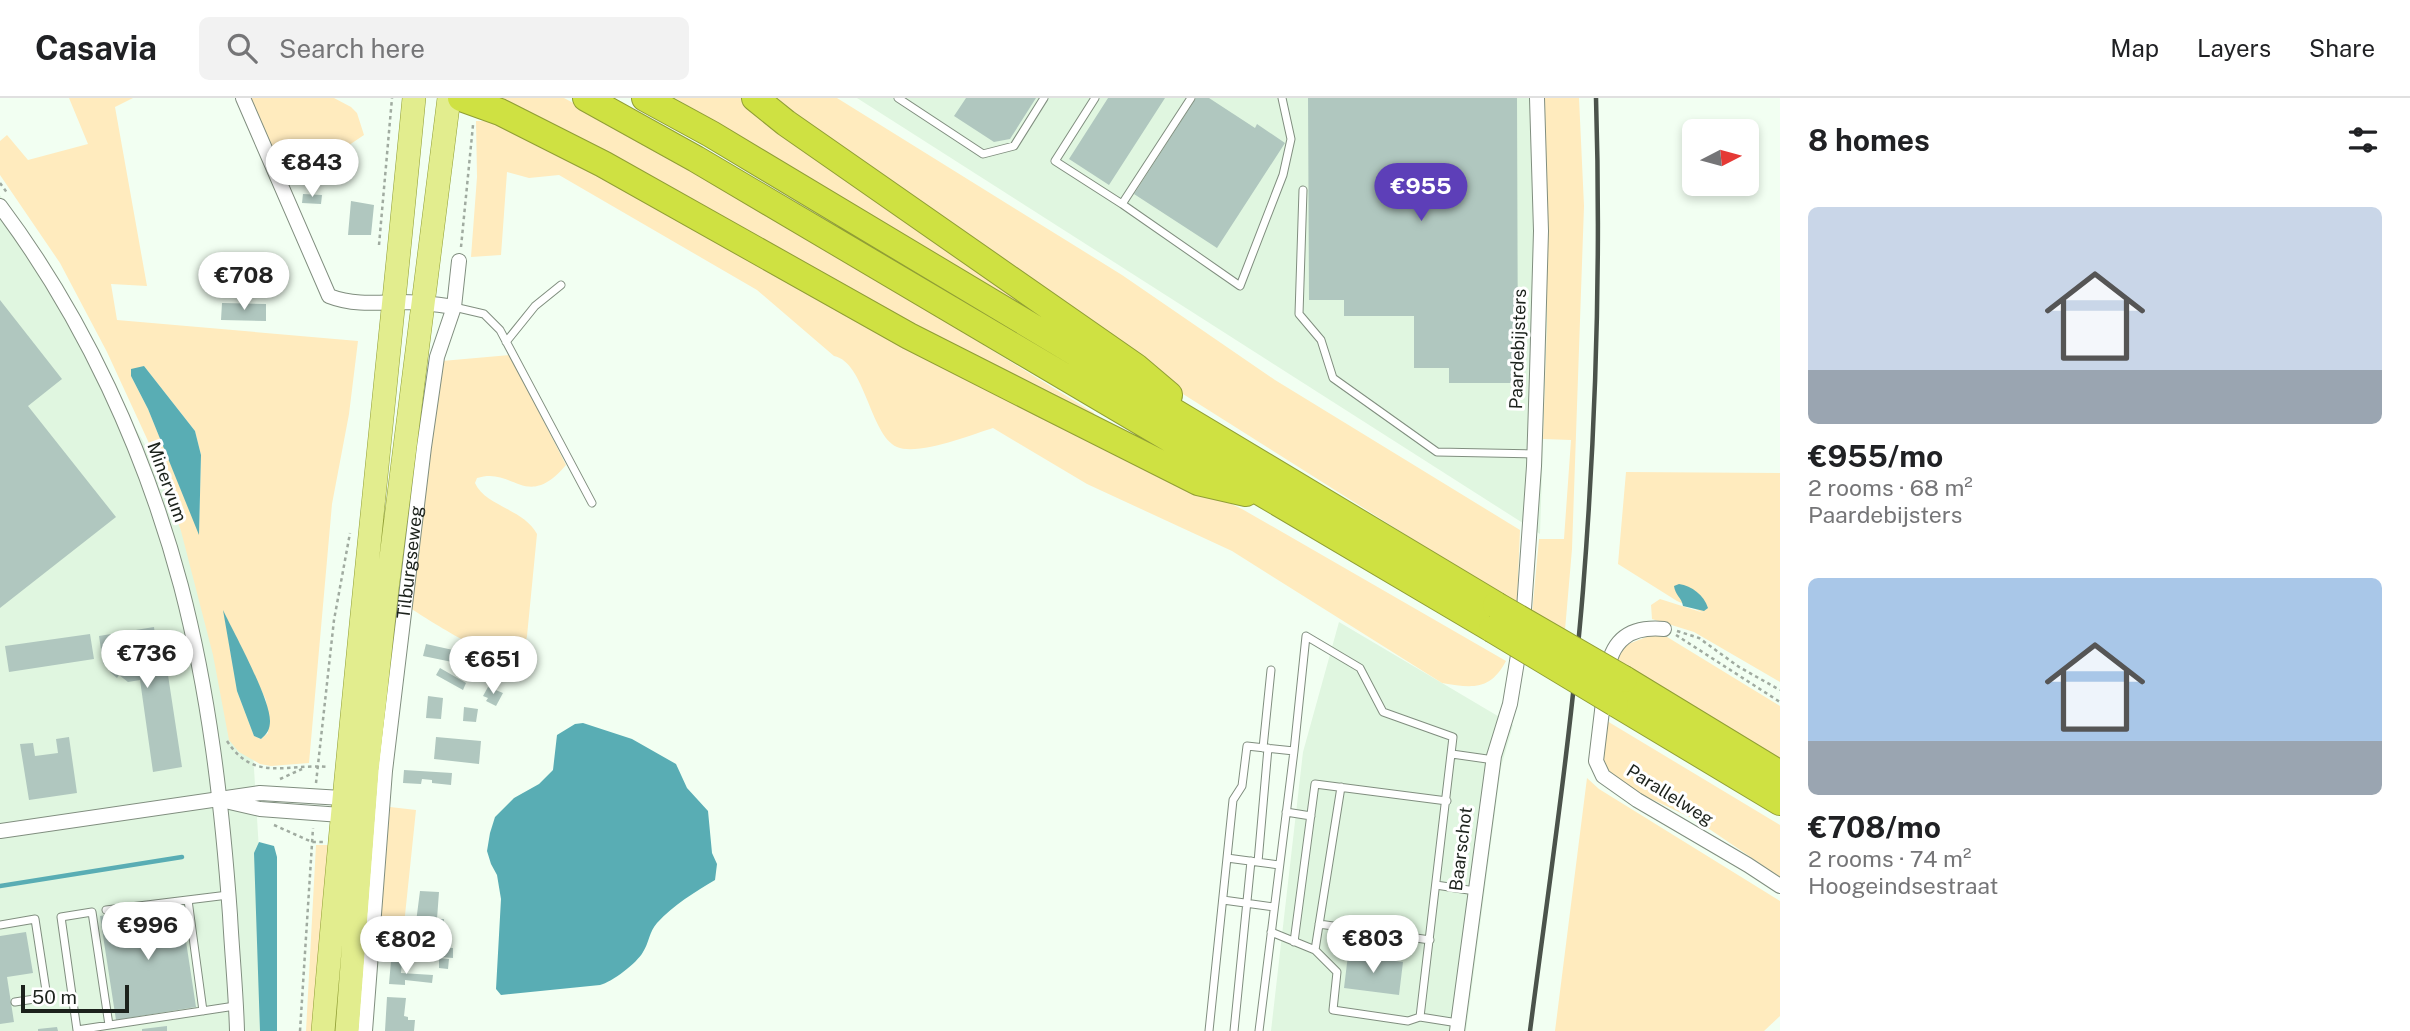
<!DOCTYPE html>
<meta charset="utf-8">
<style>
:root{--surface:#fff;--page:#f2f2f2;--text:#202124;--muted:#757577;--line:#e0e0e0;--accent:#5d3fb8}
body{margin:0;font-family:"Public Sans",sans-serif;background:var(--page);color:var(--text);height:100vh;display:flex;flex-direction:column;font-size:26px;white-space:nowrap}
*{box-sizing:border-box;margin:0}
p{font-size:23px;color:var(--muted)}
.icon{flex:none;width:38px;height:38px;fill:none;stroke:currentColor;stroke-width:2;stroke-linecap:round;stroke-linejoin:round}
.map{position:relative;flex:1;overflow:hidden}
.drawer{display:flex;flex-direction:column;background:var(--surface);width:630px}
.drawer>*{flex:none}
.needle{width:46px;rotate:84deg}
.tools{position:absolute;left:1682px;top:21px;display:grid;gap:14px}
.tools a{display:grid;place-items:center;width:77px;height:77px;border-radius:10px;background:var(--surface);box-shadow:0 4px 10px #0003;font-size:35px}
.scale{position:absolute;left:21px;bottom:18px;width:108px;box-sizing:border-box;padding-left:7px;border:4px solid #1c221c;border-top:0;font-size:19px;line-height:24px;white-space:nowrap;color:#1c221c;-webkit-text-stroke:5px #fff;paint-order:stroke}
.price{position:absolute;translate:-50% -60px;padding:0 16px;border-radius:24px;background:#fff;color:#222;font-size:23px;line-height:46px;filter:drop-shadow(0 2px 4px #0008)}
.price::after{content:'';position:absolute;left:50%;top:42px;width:21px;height:16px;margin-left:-10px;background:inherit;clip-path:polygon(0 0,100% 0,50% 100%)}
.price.current{background:var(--accent);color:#fff}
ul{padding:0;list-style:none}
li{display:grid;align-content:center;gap:14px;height:371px;padding:0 28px}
li span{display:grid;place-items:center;height:217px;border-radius:10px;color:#555}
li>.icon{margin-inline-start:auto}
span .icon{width:126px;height:126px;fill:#fffc;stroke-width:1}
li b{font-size:30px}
h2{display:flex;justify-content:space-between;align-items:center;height:84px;padding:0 28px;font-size:30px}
header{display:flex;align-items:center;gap:42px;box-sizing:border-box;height:98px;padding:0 35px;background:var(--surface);border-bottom:2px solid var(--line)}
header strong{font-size:33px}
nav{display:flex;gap:38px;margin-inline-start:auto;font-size:24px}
.search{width:490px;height:63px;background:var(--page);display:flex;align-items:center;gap:18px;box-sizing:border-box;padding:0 24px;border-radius:10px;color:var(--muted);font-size:26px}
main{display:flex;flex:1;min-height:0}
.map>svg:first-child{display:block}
.built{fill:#e0f6e0}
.green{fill:#ffebbe;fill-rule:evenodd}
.water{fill:#59adb4}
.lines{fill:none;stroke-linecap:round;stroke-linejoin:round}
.stream{stroke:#59adb4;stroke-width:4.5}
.building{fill:#b0c7bf}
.service-casing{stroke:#808e7f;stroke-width:9}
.minor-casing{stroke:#808e7f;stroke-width:16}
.primary-casing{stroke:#909e35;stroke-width:24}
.motorway-casing{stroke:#909e35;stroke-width:28}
.path{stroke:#a0aba0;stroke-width:2.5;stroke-dasharray:3.5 3.5;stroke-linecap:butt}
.service{stroke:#fff;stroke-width:7}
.minor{stroke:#fff;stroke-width:14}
.primary{stroke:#e2ed8e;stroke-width:23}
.motorway{stroke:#cfe142;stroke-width:26}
.rail{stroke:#4b534b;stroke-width:4.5}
.motorway-bridge-casing{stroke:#909e35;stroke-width:28;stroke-linecap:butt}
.motorway-bridge{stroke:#cfe142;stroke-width:26}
.labels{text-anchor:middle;stroke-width:6;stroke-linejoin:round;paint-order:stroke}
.street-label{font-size:18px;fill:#1c221c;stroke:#fff}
</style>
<header>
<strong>Casavia</strong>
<div class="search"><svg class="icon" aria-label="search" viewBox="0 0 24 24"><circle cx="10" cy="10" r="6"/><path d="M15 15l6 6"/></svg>Search here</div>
<nav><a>Map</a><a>Layers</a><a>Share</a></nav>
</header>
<main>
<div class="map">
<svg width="1780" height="933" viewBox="0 0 1780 933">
<rect width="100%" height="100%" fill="#f2fff2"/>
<path class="built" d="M857 0H1545L1547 226 1540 436Z
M0 97 151 357 250 605 270 933H0Z
M1339 524 1513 627 1501 669 1466 933H1271L1303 654Z"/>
<path class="green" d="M69 0H133L115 9 147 188 111 186 117 222 358 243 349 316 332 406 309 665 271 668 260 666 239 654 229 642 213 557 181 433 148 343 107 254 60 165 0 77V43L7 37 28 62 88 46ZM144 268 195 333 201 357 199 435 148 311 131 278ZM224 515 266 602 268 635 261 641 254 638 237 593Z
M249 0H334L351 9 357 15 364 37 288 88Z
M494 0H564L594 16 943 222 1094 315 1092 322Z
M675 0H746L1115 266 720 27Z
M767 0H837L1122 177 1275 282 1520 432 1517 507 1183 296Z
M1545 0H1579L1584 108 1572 451 1565 532 1532 516 1539 441H1564L1571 342 1543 341 1547 226Z
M476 23H496L1164 374 1242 411 1506 563C1490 593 1472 590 1442 585L1232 453 1087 386 993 330C971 337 918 358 897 349 870 337 865 264 834 258L757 192 559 77 529 80 507 74 501 157 471 159 477 79Z
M510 257 566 367C526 414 514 368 477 380L475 385C485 408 524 411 537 436L527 538C525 547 524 556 514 560 497 566 427 521 410 510L432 316 442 263Z
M1626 374 1780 375V584L1694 534 1652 521 1651 507 1660 501 1704 515 1677 503 1618 466Z
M1659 534 1780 608V662L1609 562 1610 556 1631 545Z
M1602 620 1780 727V779L1696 722 1632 692 1597 671Z
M1587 680 1599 691 1780 803V918L1764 933H1555Z
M390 709 416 712 402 846 377 843Z
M316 747H330L316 933H306Z"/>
<path class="water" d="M144 268 195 333 201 357 199 437 148 311 131 278V271Z
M1679 486C1692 488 1704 497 1708 510L1704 513 1683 508C1682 500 1675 497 1674 488Z
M223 512C234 535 270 600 270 623 270 631 267 636 261 641L254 638 237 593Z
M583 625 632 641 676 666 687 690 708 713 712 755 717 766 715 782C695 794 673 807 657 825 649 834 649 845 643 854 637 865 612 884 600 887L501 897 496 891 501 801 497 777 491 766 487 753 490 735 495 719 514 700 539 686 553 672 557 637 575 626Z
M259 744 274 748 277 759V933H260L254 755Z"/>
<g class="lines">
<path class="stream" d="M0 788 182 759"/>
</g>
<path class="building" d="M966 0H1036L1010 41 994 44 954 18Z
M1108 0H1165L1109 87 1069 61Z
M1196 0H1209L1255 30 1257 26 1285 45 1217 150 1134 96Z
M1308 0H1517L1518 285H1449V270H1414V218H1344V202H1309Z
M303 96 322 97 321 106 302 105Z
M351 103 374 107 371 137H348Z
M0 202 62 281 28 308 116 419 0 510Z
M222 205 266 206V223L221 222Z
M154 529 155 538 161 537 162 546H156L161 578 168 577 182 669 153 674 140 582 128 584 119 577 117 580 110 574 112 572 103 565 99 538Z
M90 536 94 561 9 574 5 548Z
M426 546 471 556 469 563 458 560 457 565 423 558Z
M440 570 466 585 463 592 436 577Z
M488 589 503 595 496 608 486 603 488 600 483 598Z
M428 598 443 600 441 621 426 620Z
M464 609 478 611 476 624 463 623Z
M69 639 77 695 29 702 20 646 33 645 35 658 58 655 56 641Z
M436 639 481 643 479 666 434 661Z
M404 672 452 675 451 687 432 685V682L422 681 421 686 403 685Z
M420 793 439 794 437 821H444L443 834 415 832Z
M169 808V810H177L179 818 182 817 196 909 116 922 100 818Z
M26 834 33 875 7 879 14 924 0 926V838Z
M440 849 453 850V860L439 859Z
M1348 857 1403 864 1399 897 1344 890Z
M439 860 449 861 448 871 439 870Z
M391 863 402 864 401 875 433 877 432 885 405 882V887L389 886Z
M387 899 406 900 404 918 408 919V922H415L414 933H385Z
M167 928V933H142V931Z
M57 929 58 933H38V931Z"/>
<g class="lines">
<defs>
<path id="service" d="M898 0 983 56 1014 48 1044 0
M1095 0 1055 63 1122 106
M1191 0 1122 106 1240 188 1283 77 1291 41 1282 0
M1303 92 1299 216 1321 242 1333 280 1437 354 1534 356
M454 209 484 216 500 232 592 405
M506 244 535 208 561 187
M1263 650 1271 572
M1294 653 1306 538 1360 570 1383 614 1453 639 1420 919
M1452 656 1494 662
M1286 714 1311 718
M1227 760 1279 767
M1258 764 1268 650
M1436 787 1475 793
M188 802 203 913
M1223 802 1274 809
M106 812 228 797
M1319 826 1430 842
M0 827 35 821 47 899 15 904
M1271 834 1315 852 1337 874 1333 912 1408 923 1420 919 1458 925
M1294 844 1315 686 1447 703
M1315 852 1341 689
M109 927 92 814 61 819 77 932 235 908
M1209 933 1233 702 1242 688 1247 648 1294 653 1259 933
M1234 933 1251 763"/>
<g id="minor">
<path d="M243 0 329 198C352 207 374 205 397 204 416 204 435 206 454 209"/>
<path d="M0 108C84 220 145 353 181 488 209 595 222 706 230 817 232 856 236 894 237 933"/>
<path d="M1523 525 1534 368 1537 276 1541 133 1537 0"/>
<path d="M1607 576C1611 542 1630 528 1664 531"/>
<path d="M1604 596 1596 663 1603 678 1637 702 1748 767 1780 788"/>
<path d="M225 703 260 711 341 717 350 715"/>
<path d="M0 733 260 695 342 700 348 703"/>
<path id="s1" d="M365 933 385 673 424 349 437 259 454 209 459 163"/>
<path d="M1457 933 1494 658 1510 606 1520 545"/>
</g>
<path id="primary" d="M323 933C349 622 384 311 414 0
M347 933 367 672 387 491 449 0"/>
<path id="motorway" d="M461 0 500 14 603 66 909 238 1045 307 1198 384 1246 395
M586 0 696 61 1492 531
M645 0 711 36 1496 507
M755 0 786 25 1136 269 1169 297
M1624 581 1780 676
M1615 605 1780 704"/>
</defs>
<use href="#service" class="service-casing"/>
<use href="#minor" class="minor-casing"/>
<use href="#primary" class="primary-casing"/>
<use href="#motorway" class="motorway-casing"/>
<path class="path" d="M0 85 8 96
M379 147 392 0
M461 149 473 27
M1677 533 1699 540 1739 569 1780 592
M1676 537 1780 604
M227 643C254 685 288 665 328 669
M280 681 302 671
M316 685 334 522 350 435
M274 727 312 744H323
M300 933 313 730"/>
<use href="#service" class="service"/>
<use href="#minor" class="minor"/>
<use href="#primary" class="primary"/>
<use href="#motorway" class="motorway"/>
<path class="rail" d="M1530 933C1549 786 1571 639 1583 492 1596 328 1601 164 1596 0"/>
<defs>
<path id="motorway-bridge" d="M1496 507 1624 581
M1492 531 1615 605"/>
</defs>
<use href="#motorway-bridge" class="motorway-bridge-casing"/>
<use href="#motorway-bridge" class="motorway-bridge"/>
</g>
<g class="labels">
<g class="street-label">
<text transform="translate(1518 251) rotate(-88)" y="6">Paardebijsters</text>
<text transform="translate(167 384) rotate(70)" y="6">Minervum</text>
<text dy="6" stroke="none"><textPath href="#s1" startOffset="471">Tilburgseweg</textPath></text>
<text transform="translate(1670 697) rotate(32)" y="6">Parallelweg</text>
<text transform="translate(1461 751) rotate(-83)" y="6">Baarschot</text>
</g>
</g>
</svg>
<div class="tools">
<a><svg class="needle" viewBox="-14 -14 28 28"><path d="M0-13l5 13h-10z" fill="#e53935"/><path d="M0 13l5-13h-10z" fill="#757577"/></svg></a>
</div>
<div class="scale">50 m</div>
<b class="price" style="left:312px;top:101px">€843</b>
<b class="price current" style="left:1421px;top:125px">€955</b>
<b class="price" style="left:244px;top:214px">€708</b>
<b class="price" style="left:147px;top:592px">€736</b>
<b class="price" style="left:493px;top:598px">€651</b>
<b class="price" style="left:148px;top:864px">€996</b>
<b class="price" style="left:1373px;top:877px">€803</b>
<b class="price" style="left:406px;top:878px">€802</b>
</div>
<section class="drawer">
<h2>8 homes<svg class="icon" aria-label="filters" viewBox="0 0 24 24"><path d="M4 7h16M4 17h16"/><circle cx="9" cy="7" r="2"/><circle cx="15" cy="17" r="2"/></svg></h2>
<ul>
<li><span style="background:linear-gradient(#c9d6e8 75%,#9aa5b1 0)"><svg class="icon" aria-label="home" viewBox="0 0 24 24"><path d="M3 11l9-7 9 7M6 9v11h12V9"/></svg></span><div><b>€955/mo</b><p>2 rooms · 68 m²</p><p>Paardebijsters</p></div></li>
<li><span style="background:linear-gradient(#a9c7e8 75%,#9aa5b1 0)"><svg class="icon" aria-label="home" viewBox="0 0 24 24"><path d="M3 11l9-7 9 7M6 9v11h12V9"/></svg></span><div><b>€708/mo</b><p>2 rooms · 74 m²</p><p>Hoogeindsestraat</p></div></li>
</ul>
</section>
</main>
